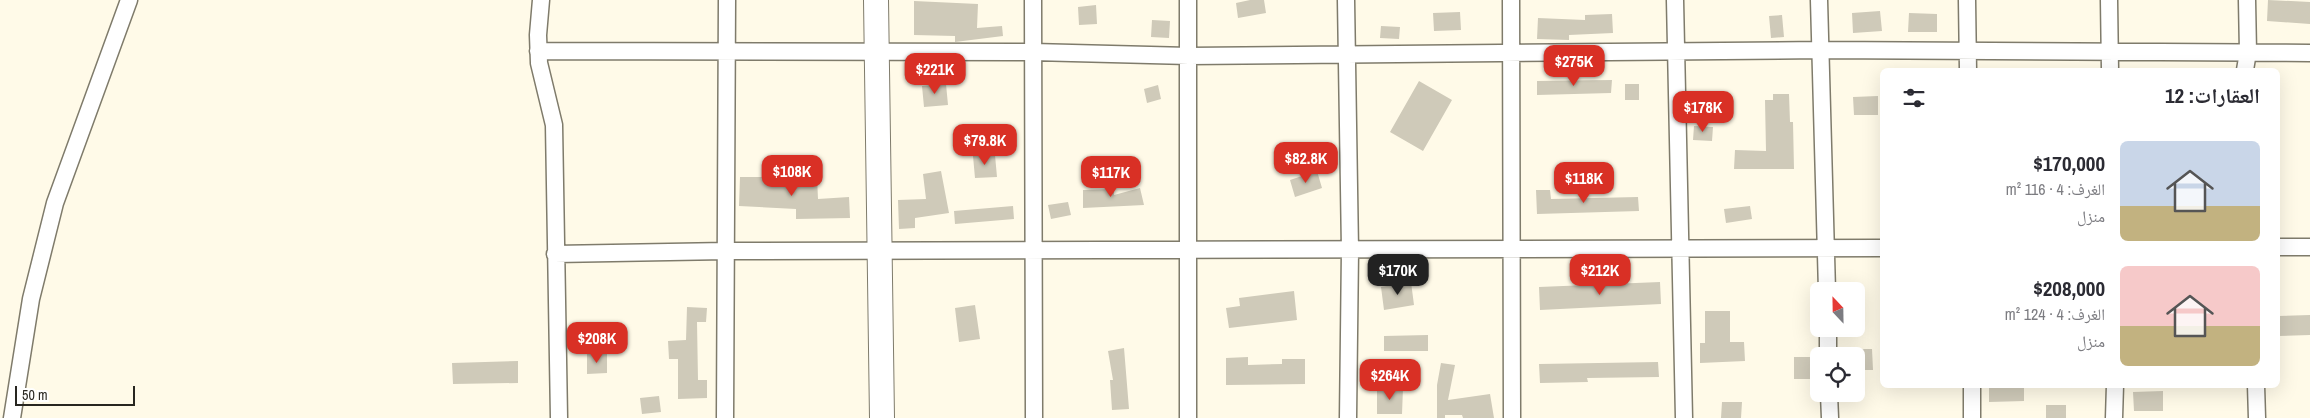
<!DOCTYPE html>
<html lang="ar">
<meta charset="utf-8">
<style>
:root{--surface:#fff;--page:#f2f2f3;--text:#2b2b33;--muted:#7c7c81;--accent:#d93025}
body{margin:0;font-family:"Archivo Narrow","Noto Naskh Arabic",sans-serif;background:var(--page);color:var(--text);direction:rtl;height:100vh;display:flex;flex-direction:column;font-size:19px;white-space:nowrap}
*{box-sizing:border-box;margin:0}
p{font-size:16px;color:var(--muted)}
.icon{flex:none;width:28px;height:28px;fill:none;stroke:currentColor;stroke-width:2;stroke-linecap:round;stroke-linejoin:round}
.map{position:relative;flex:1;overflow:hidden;direction:ltr}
.sheet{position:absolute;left:1880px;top:68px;width:400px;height:320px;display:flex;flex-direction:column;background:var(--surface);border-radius:8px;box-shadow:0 5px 20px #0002;direction:rtl}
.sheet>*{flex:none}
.needle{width:32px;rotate:338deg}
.buttons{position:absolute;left:1810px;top:282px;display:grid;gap:10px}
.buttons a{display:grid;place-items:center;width:55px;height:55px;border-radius:8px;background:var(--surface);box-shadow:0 5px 20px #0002;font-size:25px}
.scale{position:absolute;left:15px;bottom:12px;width:120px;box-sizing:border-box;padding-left:5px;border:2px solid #282620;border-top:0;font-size:14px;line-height:18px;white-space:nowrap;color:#282620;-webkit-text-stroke:4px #fff;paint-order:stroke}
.price{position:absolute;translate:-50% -42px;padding:0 11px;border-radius:10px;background:var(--accent);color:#fff;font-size:16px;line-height:32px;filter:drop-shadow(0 1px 2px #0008)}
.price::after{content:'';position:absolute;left:50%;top:30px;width:15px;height:11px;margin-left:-8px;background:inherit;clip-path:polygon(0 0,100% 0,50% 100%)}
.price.selected{background:#222;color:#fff}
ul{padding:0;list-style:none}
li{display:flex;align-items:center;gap:15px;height:125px;padding:0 20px}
li span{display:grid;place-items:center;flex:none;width:140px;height:100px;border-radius:8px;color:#555}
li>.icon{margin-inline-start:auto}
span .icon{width:60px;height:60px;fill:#fffc;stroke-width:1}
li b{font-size:21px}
h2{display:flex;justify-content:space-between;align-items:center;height:60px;padding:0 20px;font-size:21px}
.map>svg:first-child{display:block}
.building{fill:#cfcab9}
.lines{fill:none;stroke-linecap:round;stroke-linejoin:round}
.minor-casing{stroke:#7f7b6b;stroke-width:19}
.secondary-casing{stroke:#7f7b6b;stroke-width:26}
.minor{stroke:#fff;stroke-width:16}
.secondary{stroke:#fff;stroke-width:24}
</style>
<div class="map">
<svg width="2310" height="418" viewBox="0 0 2310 418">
<rect width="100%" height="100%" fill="#fffae8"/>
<path class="building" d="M1250 0H1264L1266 13 1238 18 1236 3Z
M2268 0 2310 2V24L2267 21Z
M914 1 978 4 977 28 1002 26 1003 36 955 42V36L914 35Z
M1096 5 1097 24 1079 25 1078 7Z
M1880 11 1882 31 1853 33 1852 13Z
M1460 12 1461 30 1434 31 1433 13Z
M1909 13 1937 14V32H1908Z
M1612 14 1613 33 1569 35V40L1537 39 1538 18 1585 20V15Z
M1782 15 1784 37 1771 38 1769 16Z
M1152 20 1170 21 1169 38 1151 37Z
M1381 26 1400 27 1399 39 1380 38Z
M1612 80 1611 93 1537 95V81Z
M1419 81 1452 100 1423 151 1390 132Z
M946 84 948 105 924 107 922 86Z
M1625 84H1639V100H1625Z
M1158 85 1161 99 1147 103 1144 89Z
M1773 94H1789L1790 122H1793L1794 169H1734L1735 150 1766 151 1765 100H1773Z
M1878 96V115H1854L1853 97Z
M1694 126 1713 127 1712 141 1693 140Z
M995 155 997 177 975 178 973 156Z
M941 171 949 213 915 218V228L899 229 898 200 926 199 923 174Z
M1317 171 1322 188 1295 197 1290 180Z
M740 177H817L818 199 849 197 850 218 796 219V209L739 206Z
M1140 188 1144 205 1083 208V190L1114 189V195Z
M1536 190H1550L1551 199 1638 197 1639 211 1537 214Z
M1068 202 1071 215 1051 219 1048 205Z
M1013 206 1014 219 955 224 954 211Z
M1750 206 1752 219 1726 223 1724 209Z
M1411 282 1414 305 1384 310 1381 287Z
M1660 282 1661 304 1540 310 1539 287Z
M1294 291 1297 320 1229 328 1226 308 1240 306 1239 298Z
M975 305 980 339 959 342 955 308Z
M687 307 707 308 706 322H697L698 380H707V398L678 399V359H669L668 341 686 340Z
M1705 311H1730V342H1744L1745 361 1700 363V343H1705Z
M2310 315V335L2278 336V316Z
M1428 335V351H1384V336Z
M1124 348 1129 409 1112 410 1110 380H1113L1108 351Z
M1856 349H1872L1873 370H1856Z
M587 354H607V373L587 374Z
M1248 357V365L1282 364V359H1305V384L1226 385V358Z
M1794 357H1818V379H1794Z
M518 361V383L453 384 452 363Z
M1658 362 1659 377 1587 378 1588 382 1540 383 1539 364Z
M1441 363 1455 365 1448 400 1490 394 1494 418H1463L1462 415H1445V418H1437V385Z
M1989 385H2024V401L1989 402Z
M1377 388H1403L1402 414H1377Z
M2163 391V411H2134L2133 392Z
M659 396 661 412 642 414 640 398Z
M1722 402H1742L1741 418H1721Z
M2046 405H2066V418H2046Z"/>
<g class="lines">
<defs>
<path id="minor" d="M541 0 538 35 539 63 554 125 559 418
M1033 0 1034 418
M1346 0 1350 250 1348 418
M1511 0 1512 418
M1675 0 1684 418
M1819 0 1827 291
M1967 0 1968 70
M2109 0 2110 70
M538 51 1033 52 1189 56 1821 50 2310 53
M2245 70 2248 52 2247 0
M2278 247H2310
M555 254 726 251 1882 248
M1828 329V356
M1972 385V418
M2256 385 2257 418
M1829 394 1830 418
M12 418 31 299 55 203 129 0
M725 418 727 0
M1188 418V0
M2114 418 2115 385"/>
<path id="secondary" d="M876 0 882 418"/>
</defs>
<use href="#minor" class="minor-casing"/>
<use href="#secondary" class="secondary-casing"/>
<use href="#minor" class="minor"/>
<use href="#secondary" class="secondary"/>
</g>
</svg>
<div class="buttons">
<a><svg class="needle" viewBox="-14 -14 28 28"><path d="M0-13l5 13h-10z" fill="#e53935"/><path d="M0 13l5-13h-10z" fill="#7c7c81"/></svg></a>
<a><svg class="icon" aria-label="locate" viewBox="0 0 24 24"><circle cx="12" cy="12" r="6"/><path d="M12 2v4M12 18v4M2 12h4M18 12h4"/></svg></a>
</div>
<div class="scale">50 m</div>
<b class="price" style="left:1574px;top:87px">$275K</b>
<b class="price" style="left:935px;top:95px">$221K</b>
<b class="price" style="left:1703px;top:133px">$178K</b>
<b class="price" style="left:985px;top:166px">$79.8K</b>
<b class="price" style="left:1306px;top:184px">$82.8K</b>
<b class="price" style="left:792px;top:197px">$108K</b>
<b class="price" style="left:1111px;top:198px">$117K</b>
<b class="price" style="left:1584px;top:204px">$118K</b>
<b class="price selected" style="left:1398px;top:296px">$170K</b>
<b class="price" style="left:1600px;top:296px">$212K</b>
<b class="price" style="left:597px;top:364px">$208K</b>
<b class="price" style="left:1390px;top:401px">$264K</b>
<section class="sheet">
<h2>العقارات: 12<svg class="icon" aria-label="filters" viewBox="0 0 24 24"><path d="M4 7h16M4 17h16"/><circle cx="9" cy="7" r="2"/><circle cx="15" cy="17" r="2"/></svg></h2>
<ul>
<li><span style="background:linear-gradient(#c9d6e8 65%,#c2b280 0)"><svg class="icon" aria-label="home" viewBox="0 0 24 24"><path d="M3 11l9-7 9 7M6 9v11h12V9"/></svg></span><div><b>$170,000</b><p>الغرف: 4 · 116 m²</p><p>منزل</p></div></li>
<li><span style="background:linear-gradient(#f6c9c9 60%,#c2b280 0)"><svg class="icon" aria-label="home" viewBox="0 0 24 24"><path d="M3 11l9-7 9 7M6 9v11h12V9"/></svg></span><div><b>$208,000</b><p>الغرف: 4 · 124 m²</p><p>منزل</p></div></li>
</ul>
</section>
</div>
